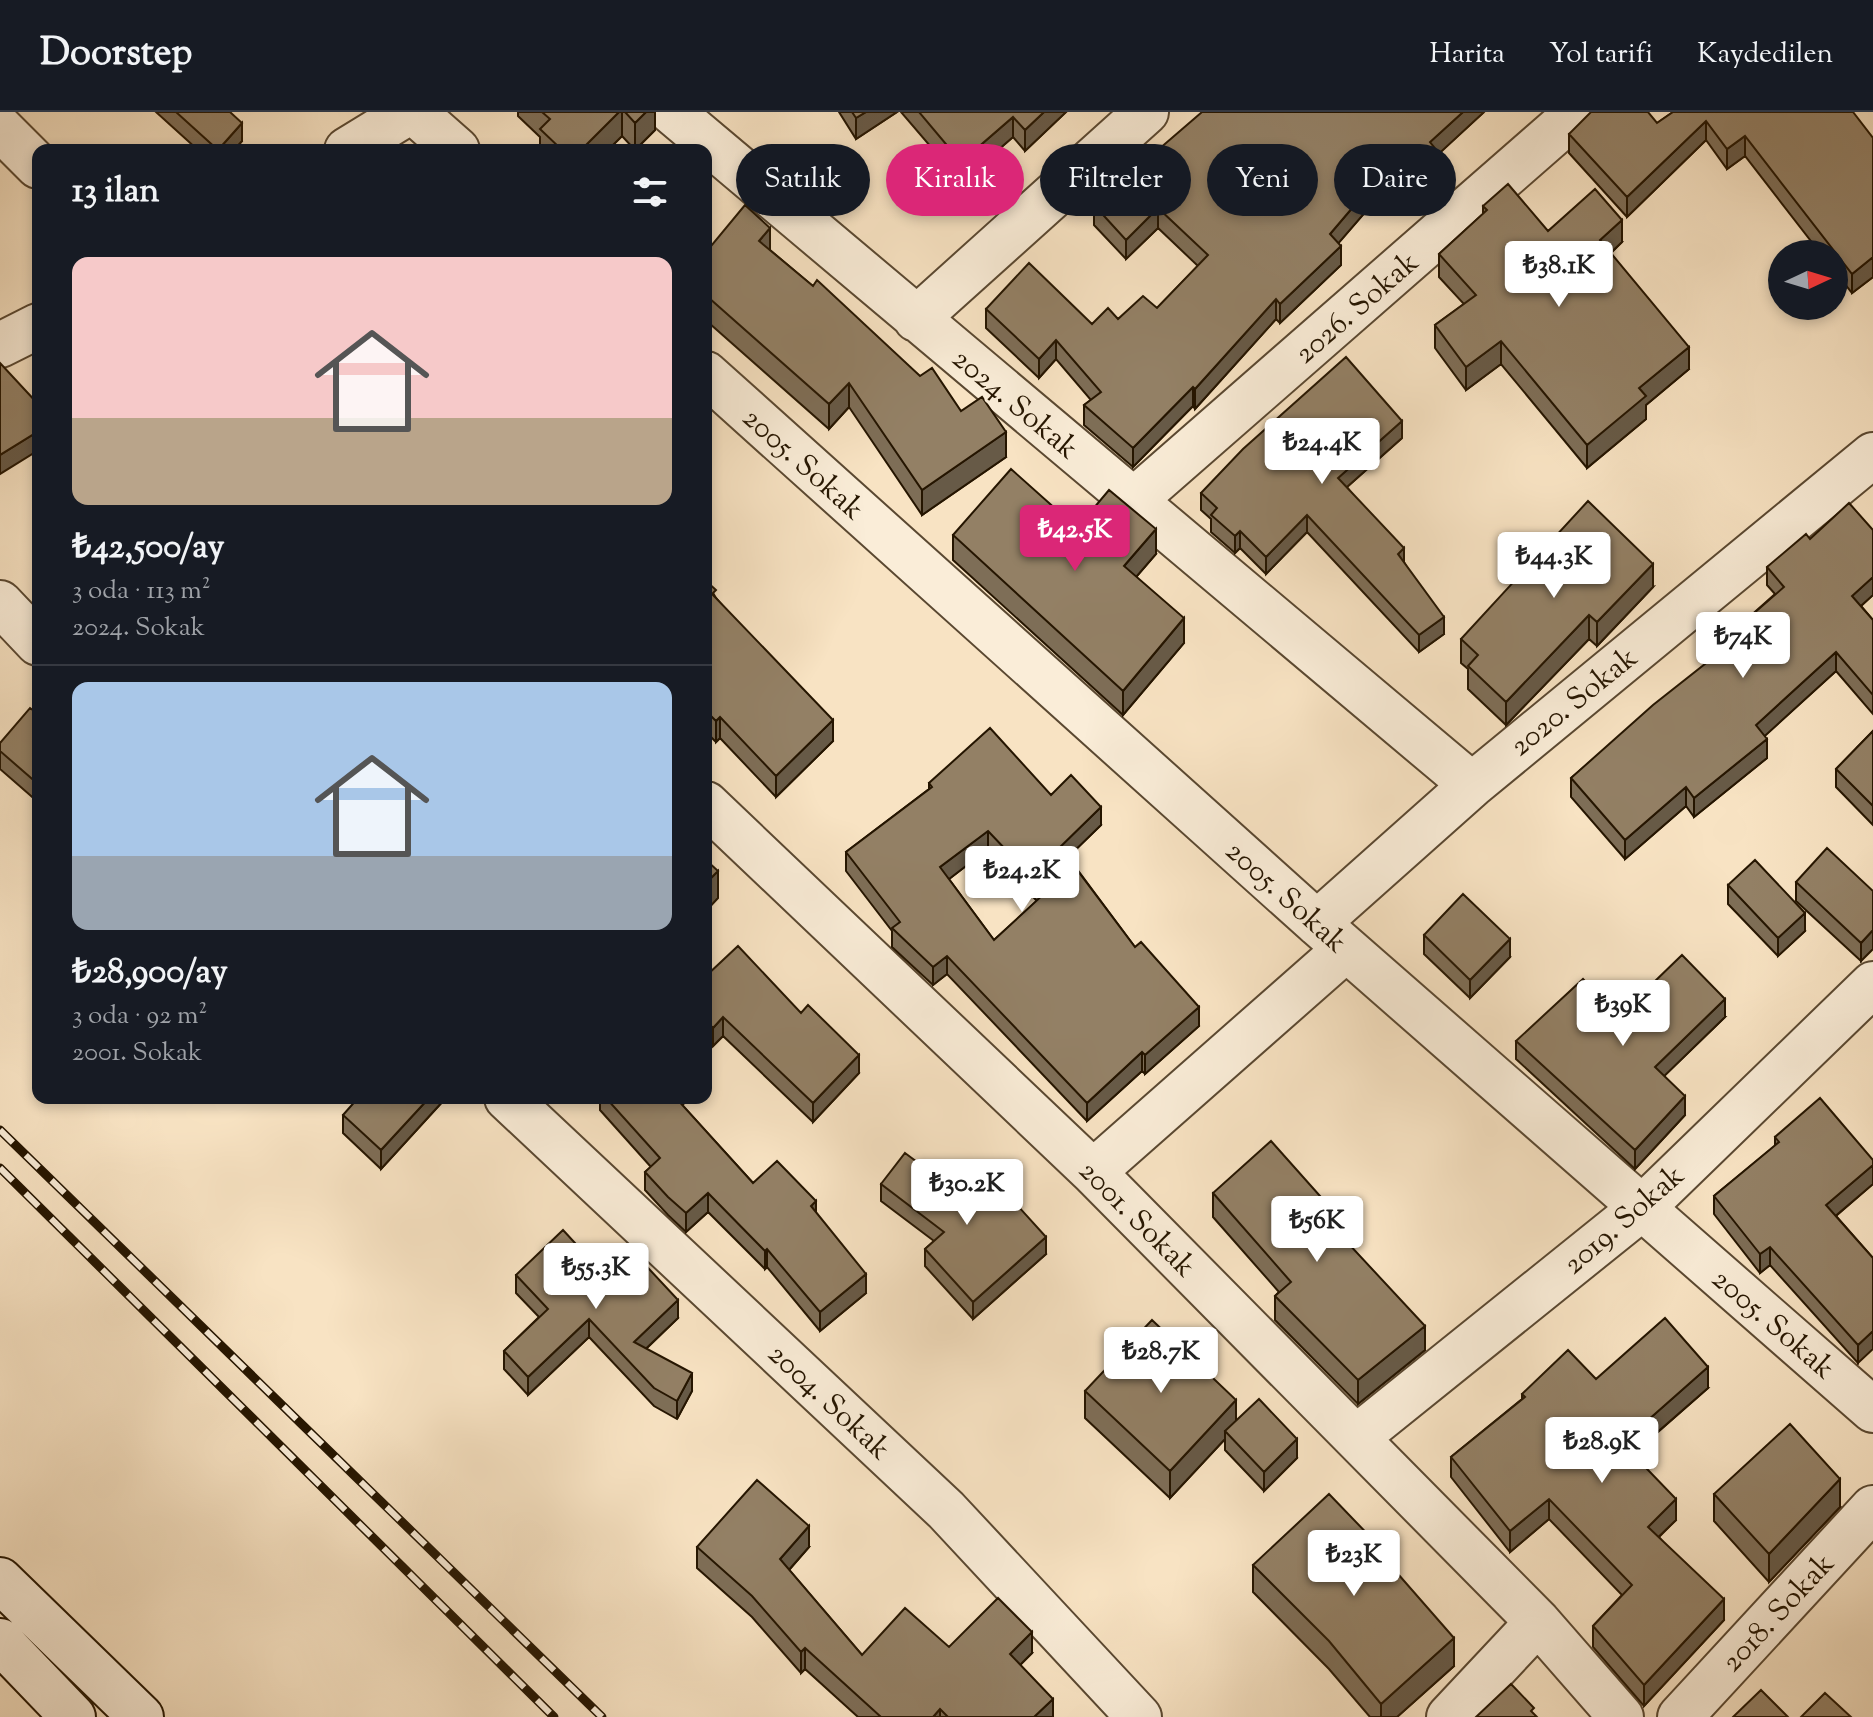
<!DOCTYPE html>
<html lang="tr">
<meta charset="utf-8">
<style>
:root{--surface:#171b24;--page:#20242c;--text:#f1f3f6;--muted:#9ea1a6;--line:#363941;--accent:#db2777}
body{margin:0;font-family:"Sorts Mill Goudy",serif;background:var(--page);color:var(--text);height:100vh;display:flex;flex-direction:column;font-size:30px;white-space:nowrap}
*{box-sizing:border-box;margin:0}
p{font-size:26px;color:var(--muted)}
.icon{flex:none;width:44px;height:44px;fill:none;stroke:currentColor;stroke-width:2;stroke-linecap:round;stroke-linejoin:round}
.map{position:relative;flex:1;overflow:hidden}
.details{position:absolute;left:32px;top:32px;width:680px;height:960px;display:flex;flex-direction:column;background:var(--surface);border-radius:16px;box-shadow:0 4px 12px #0003}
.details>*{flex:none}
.guide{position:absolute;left:736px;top:32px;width:760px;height:72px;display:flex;gap:16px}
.needle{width:52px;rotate:86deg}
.controls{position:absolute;left:1768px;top:128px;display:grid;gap:16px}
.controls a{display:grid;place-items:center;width:80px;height:80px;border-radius:50%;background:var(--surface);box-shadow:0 4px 12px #0003;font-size:40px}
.price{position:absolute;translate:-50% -68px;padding:0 18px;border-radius:8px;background:#fff;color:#222;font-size:26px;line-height:52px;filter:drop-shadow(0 2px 4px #0008)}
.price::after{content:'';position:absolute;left:50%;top:48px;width:24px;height:18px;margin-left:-12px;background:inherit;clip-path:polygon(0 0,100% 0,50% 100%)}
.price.selected{background:var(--accent);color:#fff}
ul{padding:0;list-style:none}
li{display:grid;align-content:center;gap:16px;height:424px;padding:0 40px}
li+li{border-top:2px solid var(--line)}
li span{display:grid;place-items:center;height:248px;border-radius:16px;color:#555}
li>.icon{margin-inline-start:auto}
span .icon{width:144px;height:144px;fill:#fffc;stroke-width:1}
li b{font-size:34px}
h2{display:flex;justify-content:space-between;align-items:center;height:96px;padding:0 40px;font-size:34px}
.pill{padding:0 28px;border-radius:36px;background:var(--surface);box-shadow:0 4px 12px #0003;font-size:28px;line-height:72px}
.pill.selected{background:var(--accent);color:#fff}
header{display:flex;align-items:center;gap:48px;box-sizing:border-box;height:112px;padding:0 40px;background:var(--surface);border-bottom:2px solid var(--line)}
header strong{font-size:38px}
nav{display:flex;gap:44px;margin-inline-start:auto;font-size:28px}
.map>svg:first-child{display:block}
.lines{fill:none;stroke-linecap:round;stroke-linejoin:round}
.street-casing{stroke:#5a4831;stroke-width:48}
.secondary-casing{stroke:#251500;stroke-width:48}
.street{stroke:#faedd8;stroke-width:44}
.secondary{stroke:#faedd8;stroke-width:44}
.rail-casing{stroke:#251500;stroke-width:9}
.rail{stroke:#faedd8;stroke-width:6;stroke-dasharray:18;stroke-linecap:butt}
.wall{fill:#7e6e57;stroke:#251500;stroke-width:2;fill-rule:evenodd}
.shaded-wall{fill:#675a47;stroke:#251500;stroke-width:2}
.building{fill:#938065;stroke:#251500;stroke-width:2;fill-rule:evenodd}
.labels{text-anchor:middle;stroke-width:6;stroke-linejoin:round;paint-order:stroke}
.street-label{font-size:30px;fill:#251500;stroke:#faedd8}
</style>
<header>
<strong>Doorstep</strong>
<nav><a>Harita</a><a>Yol tarifi</a><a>Kaydedilen</a></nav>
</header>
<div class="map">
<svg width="1873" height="1605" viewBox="0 0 1873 1605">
<rect width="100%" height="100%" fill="#f8e3c3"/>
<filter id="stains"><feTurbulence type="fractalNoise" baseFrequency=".0025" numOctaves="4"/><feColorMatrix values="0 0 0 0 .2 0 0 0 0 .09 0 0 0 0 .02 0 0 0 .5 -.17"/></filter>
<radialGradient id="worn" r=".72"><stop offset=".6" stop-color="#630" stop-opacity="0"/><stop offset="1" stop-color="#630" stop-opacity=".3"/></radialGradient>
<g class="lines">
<defs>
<path id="street" d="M414 0 457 38
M672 0 1472 673
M0 16 38 54
M347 38 409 0
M916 207 1146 0
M0 233 38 214
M706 262 1317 811 1873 1298
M1133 389 1578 0
M0 491 38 531
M706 692 1093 1060 1538 1510 1621 1605
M1317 811 1472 673 1873 343
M507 986 946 1398 1139 1605
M1093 1060 1346 837
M1357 1325 1643 1095 1873 872
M1449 1605 1538 1510
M1680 1605 1873 1396"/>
<path id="secondary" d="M0 1468 141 1605
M0 1529 73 1605"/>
</defs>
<use href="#street" class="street-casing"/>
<use href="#secondary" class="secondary-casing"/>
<use href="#street" class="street"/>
<use href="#secondary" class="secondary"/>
<defs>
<path id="rail" d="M0 1018 602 1605
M0 1056 554 1605"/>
</defs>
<use href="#rail" class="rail-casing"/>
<use href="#rail" class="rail"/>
</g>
<path class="wall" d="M156 0H230L242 29 234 38H198Z
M518 0H655V18L635 38 622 24 608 38H540V25L518 4Z
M839 0H897L856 27Z
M901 0H1066L1025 39 1013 25 961 70Z
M1484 0 1439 41 1445 68 1415 96 1398 77 1393 81 1387 75 1338 131 1341 153 1280 211 1276 207 1195 297 1193 294 1133 355 1084 313V293L1091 288 1056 247 1039 266 986 216V197L1092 212 1118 207 1157 196 1198 154 1158 116 1126 147 1094 113V93Z
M1673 0 1873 26V165L1852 181 1834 158V142H1821L1745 44 1727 57 1706 28 1627 105 1569 41V22L1657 11Z
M1483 94 1548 119 1622 130 1611 141 1689 257 1646 293V307L1587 356 1501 252 1466 278 1435 236V213L1464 192 1439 165V142L1483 102Z
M770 138 961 299 1006 345 922 403 849 295 829 317 709 211 706 140Z
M1402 326 1347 375 1404 450 1444 522 1419 540 1307 420 1266 462 1240 436 1235 441 1211 420V407L1201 398V381Z
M1077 416 1156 442 1136 465 1184 531 1123 603 953 448V423Z
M1873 418V483L1861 494 1873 508V602L1836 559 1764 624 1767 646 1694 705 1686 694 1625 747 1571 685V666L1729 533V523L1775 482 1767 473V455L1810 427Z
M706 469 716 486 833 629 776 685 720 626 716 630 706 620Z
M1653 475 1597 534 1589 527 1506 613 1468 577V557L1461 551V527Z
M38 602V690L0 657V631Z
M1873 619V713L1836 675V657Z
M929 671 1051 683 1101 713 1068 745 1135 835 1199 914 1145 962 1142 959 1087 1009 947 862 933 873 892 835V819L846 759V740L929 677ZM988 737 1037 789 994 828 949 767Z
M1796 770 1873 779 1861 849 1796 789Z
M1728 773 1805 819 1778 844 1728 792Z
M1424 823 1510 845 1470 886 1424 842Z
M706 864 859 961 813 1010 723 924 713 934 706 927Z
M1618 905H1725L1664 964 1685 1003 1635 1057 1516 947V929Z
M444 986V988L381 1057 343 1021V1003Z
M600 986H690L682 993 753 1071 816 1101 866 1181 820 1219 767 1155 765 1157 708 1100 686 1120 668 1103 645 1078V1060L651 1055 600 998Z
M1775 1025 1873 1048V1072L1836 1104 1873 1146 1858 1251 1770 1153 1760 1161 1714 1102V1084L1775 1034Z
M881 1072 975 1093 1046 1142 973 1207 925 1154V1137L934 1129 881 1089Z
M1213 1081 1328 1109 1425 1238 1358 1292 1275 1208V1184L1279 1180 1213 1105Z
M516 1163 609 1168 678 1206 646 1237 692 1279 677 1307 654 1294 589 1225 528 1283 504 1257V1239L539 1205 516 1181Z
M1596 1267 1708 1276 1633 1342 1676 1408 1659 1425 1724 1508 1644 1594 1593 1535V1514L1622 1483 1549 1407 1510 1440 1451 1365V1345L1522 1287V1282Z
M1085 1279 1236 1309 1297 1346 1264 1379 1225 1338V1327L1170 1386 1085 1306Z
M1714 1382 1840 1395 1769 1470 1714 1409Z
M697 1435H809L789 1458 862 1543 949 1535 1032 1541 1020 1553 1053 1605H858L805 1557 801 1561 752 1505 697 1456Z
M1380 1441 1454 1554 1397 1605H1370L1329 1557 1253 1480V1453Z"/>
<path class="shaded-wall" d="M619 0H622V24L608 38H581Z
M646 0H655V18L635 38V11Z
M866 0H897L856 27V6Z
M1044 0H1066L1025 39V18Z
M1463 0H1484L1430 50V30Z
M1013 5V25L961 70V50Z
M1706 9V28L1627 105V85Z
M242 11V29L234 38H218Z
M1745 24V44L1727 57V37Z
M1445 49V68L1415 96V76Z
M1387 55V75L1330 141V122Z
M1398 57V77L1393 81V62Z
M1158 96V116L1126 147V128Z
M1622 108V130L1600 151V128Z
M770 116V141L759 129Z
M1341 134V153L1280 211V192Z
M1873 145V165L1852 181V162Z
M709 186V211L706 214V190Z
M1276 187V207L1195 297V277Z
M1056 228V247L1039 266V247Z
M1501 229V252L1466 278V255Z
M1689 235V257L1646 293V307L1587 356V333L1639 276Z
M849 271V295L829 317V292Z
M1193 275V294L1133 355V336Z
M1402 309V326L1338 383V366Z
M1006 320V345L922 403V378Z
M38 321V340L34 341 0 362V343L34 322Z
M1307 403V420L1266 462V445Z
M1156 417V442L1124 479V454Z
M1240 419V436L1235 441V424Z
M1404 436V453L1398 442Z
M1653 452V475L1597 534V510Z
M1873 465V483L1852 502V484Z
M1589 503V527L1506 613V590Z
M1444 505V522L1419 540V523Z
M1184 506V531L1123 603V579Z
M1836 540V559L1756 632V613Z
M720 605V626L716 630V609Z
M833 608V629L776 685V664Z
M1767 627V646L1694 705V686Z
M1686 675V694L1625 747V728Z
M1101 695V713L1060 753V735Z
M988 719V737L940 774V755Z
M718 759V786L706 799V771Z
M1805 801V819L1778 844V826Z
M1873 818V837L1861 849V831Z
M1510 827V845L1470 886V868Z
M947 844V862L933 873V855Z
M1725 887V905L1655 973V955Z
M1199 895V914L1145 962V943Z
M723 905V924L713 934V916Z
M1142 940V959L1087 1009V991Z
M859 943V961L813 1010V991Z
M1685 984V1003L1635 1057V1038Z
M429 986H444V988L381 1057V1038Z
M673 986H690L673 1001Z
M1873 1053V1072L1826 1112V1093Z
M708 1081V1100L686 1120V1101Z
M816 1089V1107L811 1094Z
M1328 1093V1117L1320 1101Z
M1046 1125V1142L973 1207V1190Z
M1770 1135V1153L1760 1161V1142Z
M767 1137V1155L765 1157V1139Z
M866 1162V1181L820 1219V1200Z
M678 1188V1206L634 1248V1230Z
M589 1207V1225L528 1283V1265Z
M1425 1214V1238L1358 1292V1268Z
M1873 1219V1237L1858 1251V1233Z
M1708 1255V1276L1622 1351V1331Z
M692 1261V1279L677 1307V1289Z
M1236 1288V1316L1225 1319V1327L1170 1386V1359Z
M1297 1327V1346L1264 1379V1360Z
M1840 1367V1395L1769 1470V1442Z
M1549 1387V1407L1510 1440V1419Z
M1676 1387V1408L1648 1435V1415Z
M809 1414V1435L780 1468V1447Z
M1724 1487V1508L1644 1594V1573Z
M1032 1520V1541L1010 1563V1542Z
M1454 1526V1554L1397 1605H1381V1592Z
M805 1536V1557L801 1561V1540Z
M1053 1587V1605H1034Z
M940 1597V1605H933Z"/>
<path class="building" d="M176 0H230L242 11 218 38Z
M542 0H619L581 38H562L540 17 550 7Z
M625 0H646L635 11Z
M852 0H866L856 6Z
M919 0H1044L1025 18 1013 5 961 50Z
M1202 0H1463L1430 30 1445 49 1415 76 1398 57 1393 62 1387 55 1330 122 1341 134 1280 192 1276 187 1195 277 1193 275 1133 336 1084 293 1101 280 1056 228 1039 247 986 197 1029 151 1092 212 1108 196 1118 207 1143 184 1157 196 1208 143 1158 96 1126 128 1094 93Z
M1591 0H1648L1657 11 1673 0H1853L1873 26V145L1852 162 1745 24 1727 37 1706 9 1627 85 1569 22Z
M1508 72 1548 119 1595 77 1622 108 1600 128 1689 235 1639 276 1646 284 1587 333 1501 229 1466 255 1435 213 1476 183 1439 142 1487 98 1483 94Z
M745 93 770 116 759 129 813 174 817 168 920 264 932 256 961 299 982 285 1006 320 922 378 849 271 829 292 709 186 706 190V140Z
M1346 245 1402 309 1338 366 1404 436 1398 442 1444 505 1419 523 1307 403 1266 445 1240 419 1235 424 1211 403 1217 396 1201 381 1243 337Z
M0 251 38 292V321L34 322 0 343Z
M1011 357 1077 416 1109 378 1156 417 1124 454 1184 506 1123 579 953 423Z
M1588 389 1653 452 1597 510 1589 503 1506 590 1468 554 1478 543 1461 527Z
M1849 391 1873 418V465L1852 484 1873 508V583L1836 540 1756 613 1767 627 1694 686 1686 675 1625 728 1571 666 1653 593 1734 529 1729 523 1784 475 1767 455 1806 422 1810 427Z
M706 469 716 478 712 482 833 608 776 664 720 605 716 609 706 599Z
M30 596 38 602V672L0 639V631Z
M990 616 1051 683 1071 663 1101 695 1060 735 1135 835 1141 830 1199 895 1145 943 1142 940 1087 991 947 844 933 855 892 816 900 810 846 740 932 675 929 671ZM988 719 1046 780 994 828 940 755Z
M1873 619V694L1836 657Z
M1827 736 1873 779V818L1861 831 1796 770Z
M706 748 718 759 706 771Z
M1755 748 1805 801 1778 826 1728 773Z
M1463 782 1510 827 1470 868 1424 823Z
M738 834 801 901 808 893 859 943 813 991 723 905 713 916 706 909V864Z
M1682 843 1725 887 1655 955 1685 984 1635 1038 1516 929 1583 867 1618 905Z
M358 986H429L381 1038 343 1003Z
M606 986H676L753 1071 777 1049 816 1089 811 1094 866 1162 820 1200 767 1137 765 1139 708 1081 686 1101 668 1085 645 1060 660 1046Z
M1820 986 1873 1048V1053L1826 1093 1873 1146V1219L1858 1233 1770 1135 1760 1142 1714 1084 1779 1030 1775 1025Z
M1271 1029 1328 1093 1320 1101 1425 1214 1358 1268 1275 1184 1291 1170 1213 1081Z
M905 1041 975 1093 998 1072 1046 1125 973 1190 925 1137 944 1120 881 1072Z
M563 1118 609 1168 636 1143 678 1188 634 1230 692 1261 677 1289 654 1276 589 1207 528 1265 504 1239 548 1197 516 1163Z
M1665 1206 1708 1255 1622 1331 1676 1387 1648 1415 1724 1487 1644 1573 1593 1514 1632 1473 1549 1387 1510 1419 1451 1345 1525 1285 1522 1282 1568 1238 1596 1267Z
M1152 1208 1236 1288 1170 1359 1085 1279Z
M1259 1287 1297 1327 1264 1360 1225 1319Z
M1790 1312 1840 1367 1769 1442 1714 1382Z
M757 1368 809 1414 780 1447 862 1543 905 1496 949 1535 998 1486 1032 1520 1010 1542 1053 1587 1034 1605H948L940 1597 933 1605H881L805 1536 801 1540 752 1484 697 1435Z
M1329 1382 1380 1435 1377 1438 1454 1526 1381 1592 1329 1529 1253 1453Z
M1511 1572 1534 1596 1531 1599 1537 1605H1476Z
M1761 1578 1788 1605H1733Z
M1825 1581 1851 1605H1801Z"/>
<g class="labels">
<g class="street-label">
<text transform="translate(1356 195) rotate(-41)" y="10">2026. Sokak</text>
<text transform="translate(1016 291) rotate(40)" y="10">2024. Sokak</text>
<text transform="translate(804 351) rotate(42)" y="10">2005. Sokak</text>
<text transform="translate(1573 589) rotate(-39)" y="10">2020. Sokak</text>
<text transform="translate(1287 784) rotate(42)" y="10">2005. Sokak</text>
<text transform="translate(1138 1106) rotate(45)" y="10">2001. Sokak</text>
<text transform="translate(1623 1107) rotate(-41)" y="10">2019. Sokak</text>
<text transform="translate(1774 1211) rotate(41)" y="10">2005. Sokak</text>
<text transform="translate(830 1289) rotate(43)" y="10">2004. Sokak</text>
<text transform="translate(1777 1500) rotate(-47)" y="10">2018. Sokak</text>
</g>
</g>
<rect width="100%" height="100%" filter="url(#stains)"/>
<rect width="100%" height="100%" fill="url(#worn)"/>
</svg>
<div class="controls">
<a><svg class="needle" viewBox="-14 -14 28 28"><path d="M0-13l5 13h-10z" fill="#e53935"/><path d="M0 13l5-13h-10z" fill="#9ea1a6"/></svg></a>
</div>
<b class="price" style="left:1559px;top:197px">₺38.1K</b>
<b class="price" style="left:1322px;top:374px">₺24.4K</b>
<b class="price selected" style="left:1075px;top:461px">₺42.5K</b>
<b class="price" style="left:1554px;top:488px">₺44.3K</b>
<b class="price" style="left:1743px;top:568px">₺74K</b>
<b class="price" style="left:1022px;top:802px">₺24.2K</b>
<b class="price" style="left:1623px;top:936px">₺39K</b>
<b class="price" style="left:967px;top:1115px">₺30.2K</b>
<b class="price" style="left:1317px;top:1152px">₺56K</b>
<b class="price" style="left:596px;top:1199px">₺55.3K</b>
<b class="price" style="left:1161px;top:1283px">₺28.7K</b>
<b class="price" style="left:1602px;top:1373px">₺28.9K</b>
<b class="price" style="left:1354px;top:1486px">₺23K</b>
<div class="guide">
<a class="pill">Satılık</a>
<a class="pill selected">Kiralık</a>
<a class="pill">Filtreler</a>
<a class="pill">Yeni</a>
<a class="pill">Daire</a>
</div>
<section class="details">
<h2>13 ilan<svg class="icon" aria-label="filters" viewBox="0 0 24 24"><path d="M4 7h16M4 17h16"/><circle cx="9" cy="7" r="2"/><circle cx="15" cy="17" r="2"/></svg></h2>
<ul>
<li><span style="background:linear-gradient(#f6c9c9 65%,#b9a48a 0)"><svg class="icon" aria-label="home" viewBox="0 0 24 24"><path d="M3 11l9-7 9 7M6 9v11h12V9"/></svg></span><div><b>₺42,500/ay</b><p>3 oda · 113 m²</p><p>2024. Sokak</p></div></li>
<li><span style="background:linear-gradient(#a9c7e8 70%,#9aa5b1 0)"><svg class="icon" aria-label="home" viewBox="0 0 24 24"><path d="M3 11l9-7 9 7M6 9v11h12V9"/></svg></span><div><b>₺28,900/ay</b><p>3 oda · 92 m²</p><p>2001. Sokak</p></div></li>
</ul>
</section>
</div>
